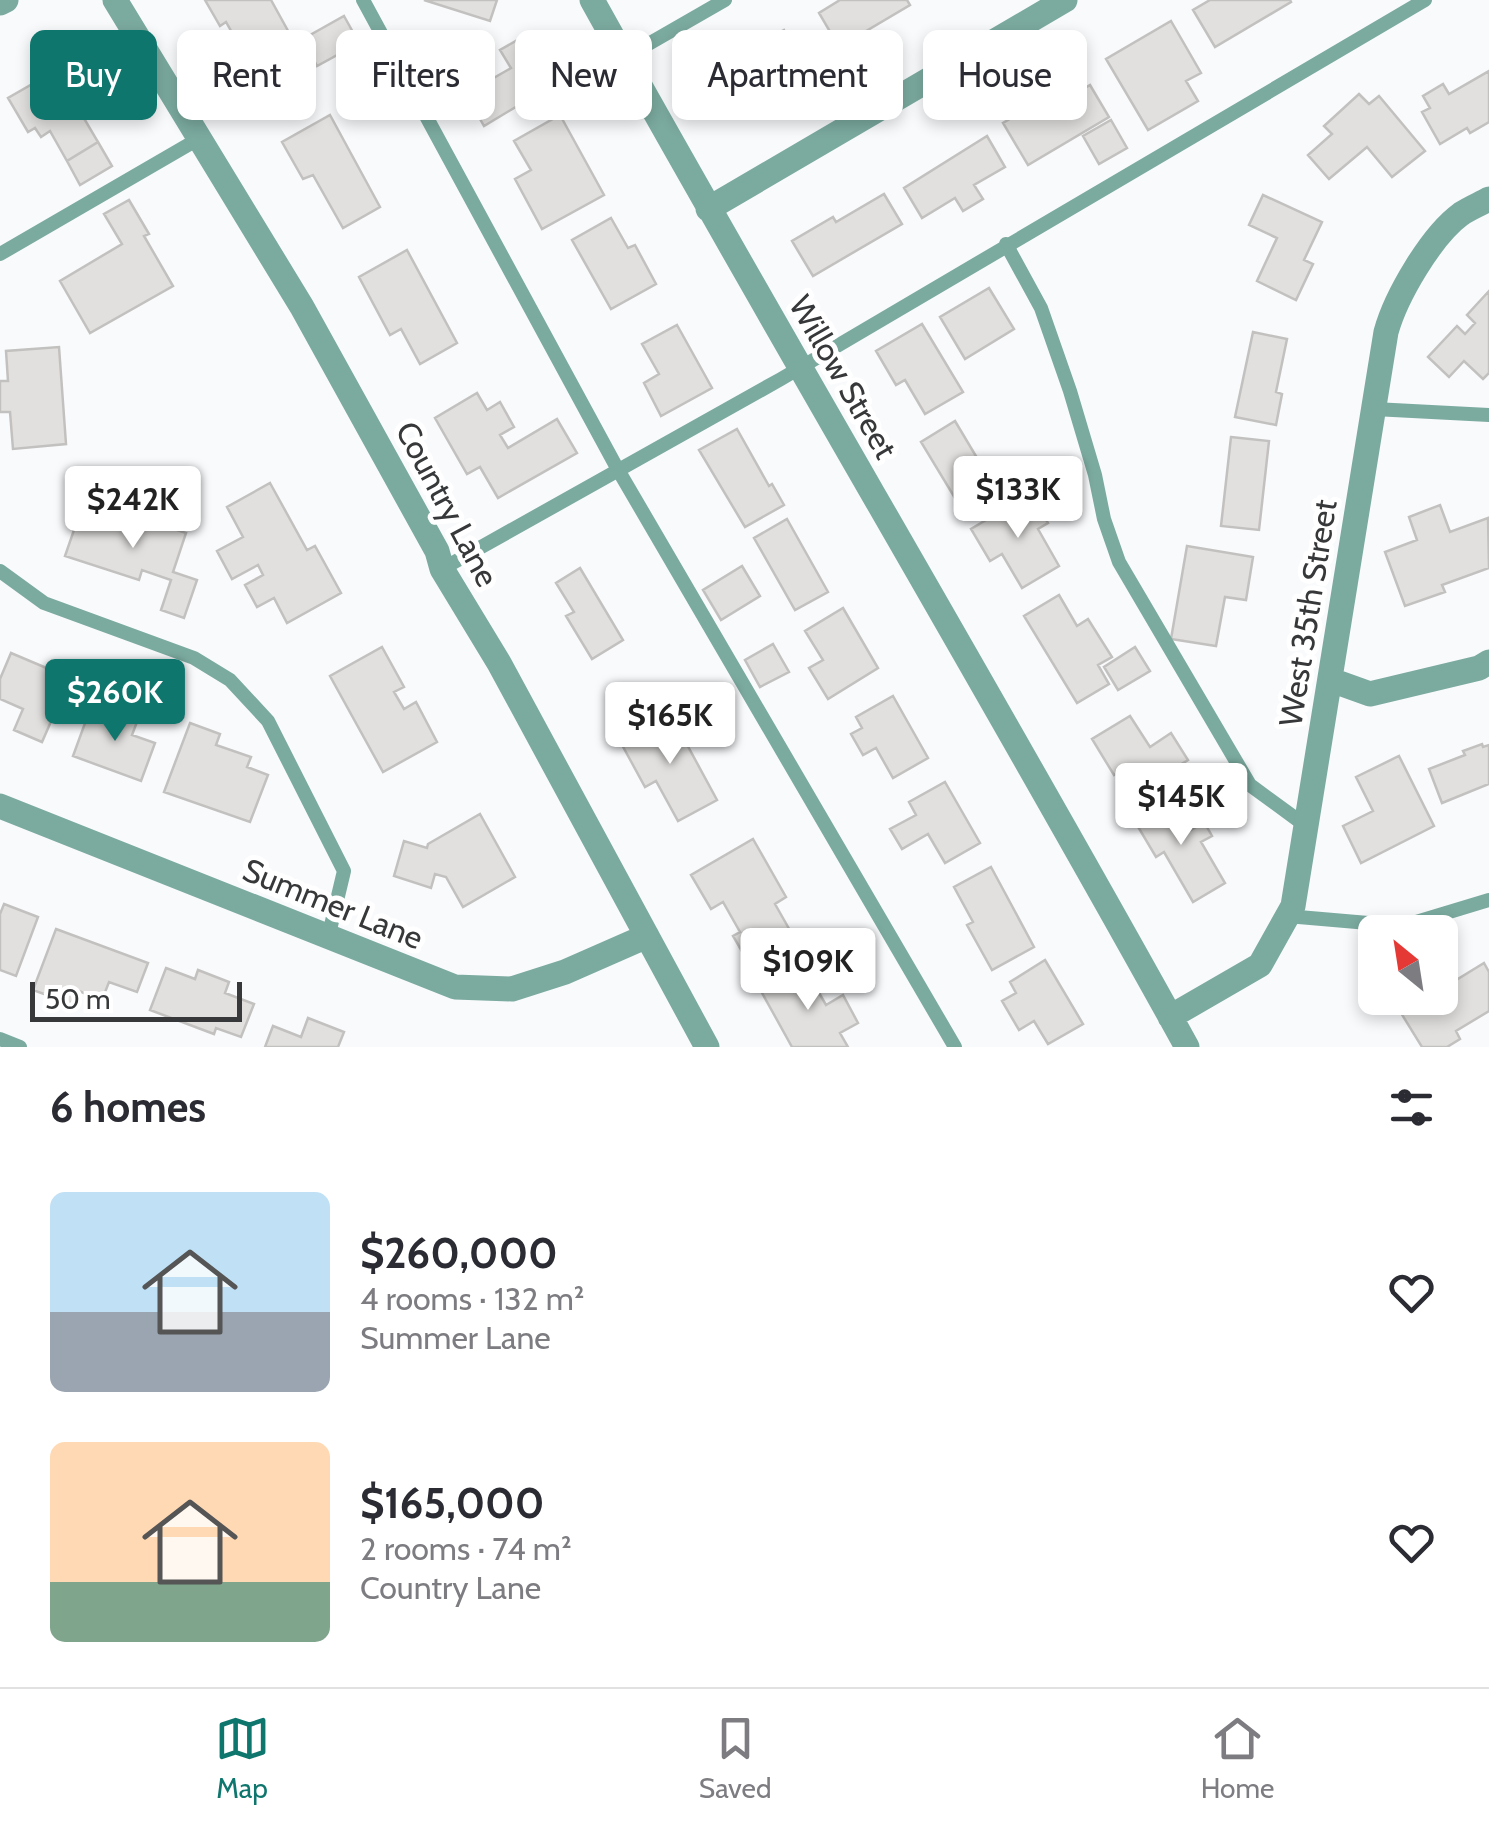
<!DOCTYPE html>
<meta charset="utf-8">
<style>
:root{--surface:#fff;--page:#f2f2f3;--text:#2b2b33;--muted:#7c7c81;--line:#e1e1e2;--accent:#0f766e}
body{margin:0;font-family:Cabin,sans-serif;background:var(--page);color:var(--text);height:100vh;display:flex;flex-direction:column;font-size:38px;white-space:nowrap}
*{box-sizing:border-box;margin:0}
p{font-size:32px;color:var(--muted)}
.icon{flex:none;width:55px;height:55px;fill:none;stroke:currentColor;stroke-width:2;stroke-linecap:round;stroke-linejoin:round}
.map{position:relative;height:1047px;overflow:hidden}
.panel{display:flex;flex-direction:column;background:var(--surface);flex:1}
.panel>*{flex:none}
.banner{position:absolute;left:30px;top:30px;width:1430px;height:90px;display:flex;gap:20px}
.needle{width:65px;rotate:330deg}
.buttons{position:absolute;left:1358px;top:915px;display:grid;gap:20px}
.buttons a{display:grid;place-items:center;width:100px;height:100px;border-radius:15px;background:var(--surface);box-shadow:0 5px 15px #0003;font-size:50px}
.scale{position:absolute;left:30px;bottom:25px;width:212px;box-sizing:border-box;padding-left:10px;border:5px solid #373839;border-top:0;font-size:28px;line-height:35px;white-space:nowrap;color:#373839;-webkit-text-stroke:8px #fff;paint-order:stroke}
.price{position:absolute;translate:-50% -85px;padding:0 22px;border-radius:10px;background:#fff;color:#222;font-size:32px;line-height:65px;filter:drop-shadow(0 2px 5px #0008)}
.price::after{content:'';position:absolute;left:50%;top:60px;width:30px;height:22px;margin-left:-15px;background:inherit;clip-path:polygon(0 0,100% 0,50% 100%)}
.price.current{background:var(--accent);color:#fff}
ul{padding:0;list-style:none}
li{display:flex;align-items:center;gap:30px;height:250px;padding:0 50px}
li span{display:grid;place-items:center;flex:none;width:280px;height:200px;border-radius:15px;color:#555}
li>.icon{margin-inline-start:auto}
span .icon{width:120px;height:120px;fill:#fffc;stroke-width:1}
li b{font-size:42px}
h2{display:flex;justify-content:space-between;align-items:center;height:120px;padding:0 50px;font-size:42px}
.tag{padding:0 35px;border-radius:15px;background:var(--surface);box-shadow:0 5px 15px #0003;font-size:35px;line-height:90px}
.tag.current{background:var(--accent);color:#fff}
.menu{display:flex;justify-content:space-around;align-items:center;height:140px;border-top:2px solid var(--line);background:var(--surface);font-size:28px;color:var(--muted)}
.menu a{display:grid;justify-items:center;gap:5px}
.menu .current{color:var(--accent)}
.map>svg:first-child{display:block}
.building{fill:#e1e0de;stroke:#c3c1bf;stroke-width:2.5}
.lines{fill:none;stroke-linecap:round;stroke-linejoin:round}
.lane{stroke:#7baa9f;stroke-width:14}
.street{stroke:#7baa9f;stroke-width:25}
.labels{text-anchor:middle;stroke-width:10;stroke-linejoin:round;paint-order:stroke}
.street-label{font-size:32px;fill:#373839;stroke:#fff}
</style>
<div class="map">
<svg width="1489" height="1047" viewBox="0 0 1489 1047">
<rect width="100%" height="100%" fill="#f8fafc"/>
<path class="building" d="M205 0H271L298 49 255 73 226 22 220 26Z
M424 0H497L490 21Z
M840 0H907L910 5 839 47 819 13Z
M1210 0H1290L1291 2 1215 47 1193 10Z
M344 16 359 43 317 66 303 39Z
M1171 21 1201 73 1186 81 1198 101 1148 130 1106 59Z
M784 30 804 65 755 93 752 89 714 111 687 65 713 50 722 66Z
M521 38 537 66 517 78 529 99 484 126 466 94 511 68 500 50Z
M62 67 88 112 82 115 98 142 67 161 50 131 41 137 35 128 28 132 8 98Z
M446 71 465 102 442 116 423 86Z
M1489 71V122L1470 133 1467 128 1440 144 1422 112 1430 108 1423 96 1443 84 1449 94Z
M1090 85 1109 117 1028 165 1003 123 1035 104 1041 115Z
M1359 94 1369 104 1379 96 1425 151 1392 177 1367 147 1329 179 1308 155 1332 134 1324 126Z
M330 115 380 207 343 228 313 175 303 179 282 142Z
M560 115 604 195 542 229 515 179 531 170 514 141Z
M1111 120 1127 148 1099 164 1083 136Z
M987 136 1005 167 974 185 983 199 963 211 955 198 922 218 904 188Z
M98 142 112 166 80 185 67 161Z
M884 194 902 224 813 276 792 241 833 217 836 222Z
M1263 195 1322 222 1304 260 1313 264 1296 300 1257 281 1277 238 1249 225Z
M129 200 149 234 144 236 173 286 90 333 60 281 122 244 104 214Z
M611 218 628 248 635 245 656 284 611 309 572 240Z
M407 250 457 343 420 364 401 329 390 335 359 277Z
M989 288 1014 329 965 359 940 317Z
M1489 291V373L1483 379 1464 361 1449 377 1428 357 1457 326 1465 334 1475 323 1467 315Z
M922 324 963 392 925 414 905 380 896 385 876 351Z
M677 325 712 388 661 416 644 383 659 374 642 344Z
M1253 332 1287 339 1276 392 1282 394 1276 425 1235 417Z
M59 347 66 444 13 449 10 412H0V381H8L6 351Z
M477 393 487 410 500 402 514 427 500 435 508 448 557 419 577 453 498 498 480 467 467 474 435 418Z
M955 421 995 488 961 508 921 442Z
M737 429 769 486 772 484 784 505 745 527 699 450Z
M1231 437 1269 441 1259 530 1221 526Z
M270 483 307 550 315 546 341 593 287 623 274 598 257 607 245 585 263 575 258 565 232 579 217 551 243 537 227 507Z
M1030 494 1048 523 1038 529 1059 566 1022 588 1002 554 990 561 971 529Z
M83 504 120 517 122 511 186 533 173 572 197 580 184 618 161 610 171 580 142 570 139 580 65 556Z
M1440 505 1450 532 1488 518 1489 568 1442 585 1445 592 1405 606 1385 552 1417 540 1409 517Z
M787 519 828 592 795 610 754 538Z
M1187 546 1253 557 1246 600 1225 597 1216 646 1171 639Z
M742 566 760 596 721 620 703 590Z
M580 568 623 640 592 659 566 616 574 612 556 583Z
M1059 595 1077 626 1088 619 1112 657 1098 665 1109 684 1077 703 1024 616Z
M843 608 878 668 828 699 809 668 823 660 805 631Z
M773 644 789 672 760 687 745 660Z
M382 647 404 687 394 692 404 709 416 702 437 742 383 772 330 676Z
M1135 647 1150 671 1118 690 1104 667Z
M11 653 70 678 42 742 14 730 23 709 0 699V679Z
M893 696 928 758 893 778 876 748 863 755 851 734 862 728 856 717Z
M115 705 140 714 132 735 155 743 141 781 73 756 88 715 108 723Z
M671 715 717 800 678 821 656 781 645 787 621 743Z
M1130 716 1150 747 1171 733 1188 760 1136 792 1122 770 1114 775 1092 739Z
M190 723 220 734 216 745 251 757 247 767 268 775 250 822 164 792Z
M1482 744 1483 747 1489 745V784L1442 803 1429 769 1465 755 1463 751Z
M1399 756 1434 826 1361 863 1343 826 1373 811 1356 777Z
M945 782 980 843 945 863 928 834 902 849 890 829 916 815 909 802Z
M1172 798 1191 830 1204 822 1212 836 1201 842 1225 883 1193 902 1164 852 1156 857 1134 820Z
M480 814 515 877 463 907 446 877 435 874 431 888 394 876 404 841 427 848 428 844Z
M753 839 786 897 775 904 792 934 747 960 733 936 740 932 723 902 711 909 691 875Z
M991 867 1034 947 992 970 967 925 973 922 954 887Z
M4 904 38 917 16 976 0 970V914Z
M56 929 148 963 137 992 109 982 102 1000 76 990 71 1004 33 990Z
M852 937 869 966 832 988 815 958Z
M1045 960 1083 1024 1048 1044 1034 1021 1019 1030 1002 1001 1016 993 1010 982Z
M1484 963 1489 972V1011L1456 1031 1460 1039 1447 1047H1422L1401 1013 1427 998H1440V990Z
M804 967 826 1005 843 995 858 1023 840 1033 848 1047H792L761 991Z
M166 968 195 979 198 970 229 982 225 993 254 1004 241 1037 216 1028 214 1034 150 1010Z
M308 1018 344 1032 338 1047H265L273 1026 301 1037Z"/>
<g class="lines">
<path class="lane" d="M363 0 617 468 955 1047
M624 58 725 0
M1006 244 1041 308 1070 391 1095 475 1104 519 1119 562 1250 785 1306 826
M0 254 200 138
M1374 409 1489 415
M442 569 781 379 1425 0
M0 571 44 603 194 658 230 680 268 721 344 871 328 938
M1287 916 1403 926 1489 900
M0 1039 20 1047"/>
<path class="street" d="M115 0 302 307 437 551 442 569 499 663 707 1047
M592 0C787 351 993 695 1187 1047
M0 3 6 0
M708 209 1065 0
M1331 680 1370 694 1479 668 1489 662
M0 806 455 987 512 989 565 972 647 936
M1170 1017 1260 965 1293 906 1386 332C1396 296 1431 236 1461 214 1470 208 1480 204 1489 199"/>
</g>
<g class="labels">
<g class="street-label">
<text transform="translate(843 377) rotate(60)" y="11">Willow Street</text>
<text transform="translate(447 504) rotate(62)" y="11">Country Lane</text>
<text transform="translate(1308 613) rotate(-81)" y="11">West 35th Street</text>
<text transform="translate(333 904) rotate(22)" y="11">Summer Lane</text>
</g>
</g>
</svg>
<div class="buttons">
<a><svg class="needle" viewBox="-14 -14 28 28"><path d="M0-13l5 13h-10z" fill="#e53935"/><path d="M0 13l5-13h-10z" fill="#7c7c81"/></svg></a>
</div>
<div class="scale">50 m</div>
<b class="price" style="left:1018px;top:541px">$133K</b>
<b class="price" style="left:133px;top:551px">$242K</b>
<b class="price current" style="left:115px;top:744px">$260K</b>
<b class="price" style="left:670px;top:767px">$165K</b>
<b class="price" style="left:1181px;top:848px">$145K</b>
<b class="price" style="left:808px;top:1013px">$109K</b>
<div class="banner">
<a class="tag current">Buy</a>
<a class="tag">Rent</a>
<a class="tag">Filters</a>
<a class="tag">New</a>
<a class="tag">Apartment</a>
<a class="tag">House</a>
</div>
</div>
<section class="panel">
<h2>6 homes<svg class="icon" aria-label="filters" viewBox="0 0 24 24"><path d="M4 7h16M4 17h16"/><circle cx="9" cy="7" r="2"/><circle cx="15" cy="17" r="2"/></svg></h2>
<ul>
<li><span style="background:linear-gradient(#bfe0f5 60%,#9aa5b1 0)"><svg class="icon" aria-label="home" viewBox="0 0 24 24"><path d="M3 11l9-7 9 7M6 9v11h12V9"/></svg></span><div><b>$260,000</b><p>4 rooms · 132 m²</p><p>Summer Lane</p></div><svg class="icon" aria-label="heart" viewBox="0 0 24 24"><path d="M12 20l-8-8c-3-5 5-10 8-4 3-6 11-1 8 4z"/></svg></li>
<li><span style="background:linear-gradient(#ffd9b3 70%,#7fa58c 0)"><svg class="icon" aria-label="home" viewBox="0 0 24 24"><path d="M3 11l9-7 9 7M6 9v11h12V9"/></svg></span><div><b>$165,000</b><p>2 rooms · 74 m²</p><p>Country Lane</p></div><svg class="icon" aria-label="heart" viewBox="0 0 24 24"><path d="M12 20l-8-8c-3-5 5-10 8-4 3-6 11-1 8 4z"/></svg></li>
</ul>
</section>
<nav class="menu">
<a class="current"><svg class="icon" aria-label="map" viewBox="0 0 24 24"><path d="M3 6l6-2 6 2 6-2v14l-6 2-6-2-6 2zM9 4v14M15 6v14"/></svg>Map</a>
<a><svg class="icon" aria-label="saved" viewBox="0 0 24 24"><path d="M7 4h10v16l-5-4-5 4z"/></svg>Saved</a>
<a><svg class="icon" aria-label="home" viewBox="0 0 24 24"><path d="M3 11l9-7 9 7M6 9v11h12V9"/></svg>Home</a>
</nav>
